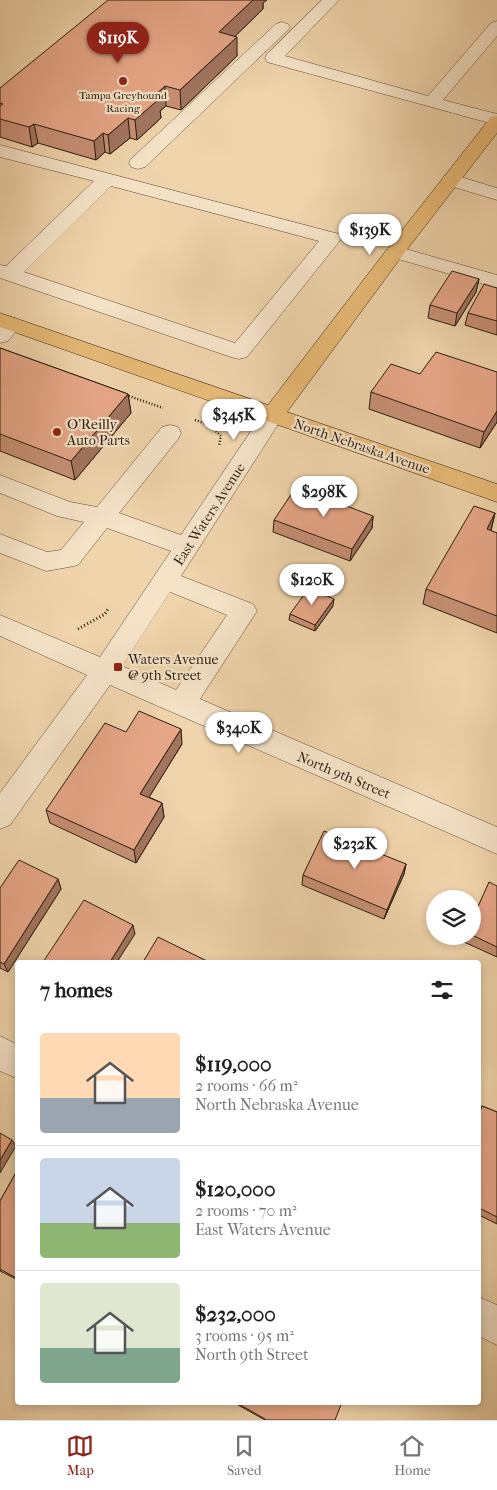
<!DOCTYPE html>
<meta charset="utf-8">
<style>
:root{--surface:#fff;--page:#f2f2f2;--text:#202124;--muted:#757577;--line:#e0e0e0;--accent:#8f2418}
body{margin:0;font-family:"IM FELL French Canon",serif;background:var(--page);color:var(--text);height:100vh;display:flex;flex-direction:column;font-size:19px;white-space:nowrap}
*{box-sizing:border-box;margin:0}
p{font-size:16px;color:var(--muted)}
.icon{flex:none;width:28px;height:28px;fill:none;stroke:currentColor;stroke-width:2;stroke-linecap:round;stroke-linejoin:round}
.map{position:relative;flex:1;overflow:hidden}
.details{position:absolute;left:15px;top:960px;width:466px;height:445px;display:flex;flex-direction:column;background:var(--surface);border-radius:5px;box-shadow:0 2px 8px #0003}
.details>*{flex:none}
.tools{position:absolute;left:426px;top:890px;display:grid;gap:10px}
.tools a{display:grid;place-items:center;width:55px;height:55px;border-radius:50%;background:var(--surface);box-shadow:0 2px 8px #0003;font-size:25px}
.price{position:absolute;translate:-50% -42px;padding:0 11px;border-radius:18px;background:#fff;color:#222;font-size:16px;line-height:32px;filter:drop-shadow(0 1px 2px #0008)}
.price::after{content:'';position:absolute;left:50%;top:30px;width:15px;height:11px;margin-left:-8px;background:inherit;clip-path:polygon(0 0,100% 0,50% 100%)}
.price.active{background:var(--accent);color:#fff}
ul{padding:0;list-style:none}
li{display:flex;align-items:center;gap:15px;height:125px;padding:0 25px}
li+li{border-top:1px solid var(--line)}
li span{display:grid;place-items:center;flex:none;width:140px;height:100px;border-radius:5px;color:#555}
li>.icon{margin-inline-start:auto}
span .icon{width:60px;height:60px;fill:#fffc;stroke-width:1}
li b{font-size:21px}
h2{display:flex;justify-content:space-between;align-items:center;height:60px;padding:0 25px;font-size:21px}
.menu{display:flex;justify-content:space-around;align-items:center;height:70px;border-top:1px solid var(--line);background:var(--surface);font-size:14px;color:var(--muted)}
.menu a{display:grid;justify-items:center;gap:2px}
.menu .active{color:var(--accent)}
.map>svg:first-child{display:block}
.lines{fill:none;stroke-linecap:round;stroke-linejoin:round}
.minor-casing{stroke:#5c4a36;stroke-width:1}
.major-casing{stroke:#2a1c0f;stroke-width:1}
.path-far1{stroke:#2a1c0f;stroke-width:2.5;stroke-dasharray:1 2;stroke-linecap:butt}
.path{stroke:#2a1c0f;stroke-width:3;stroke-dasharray:1 2.5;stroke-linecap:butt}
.minor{fill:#f5e3c8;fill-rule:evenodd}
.major{fill:#e8ba76;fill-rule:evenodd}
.wall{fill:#c79075;stroke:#2a1c0f}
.shaded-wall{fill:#a2755f;stroke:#2a1c0f}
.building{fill:#e7a788;stroke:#2a1c0f}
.poi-dot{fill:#8f2418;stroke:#f5e3c8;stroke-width:2}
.labels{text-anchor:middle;stroke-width:4.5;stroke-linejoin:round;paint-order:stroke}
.far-poi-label{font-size:11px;fill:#2a1c0f;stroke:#f5e3c8}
.poi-label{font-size:14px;fill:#2a1c0f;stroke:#f5e3c8;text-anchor:start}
.street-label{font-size:14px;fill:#2a1c0f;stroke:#f5e3c8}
</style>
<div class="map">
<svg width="497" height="1420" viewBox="0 0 497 1420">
<rect width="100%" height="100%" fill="#f0d4ab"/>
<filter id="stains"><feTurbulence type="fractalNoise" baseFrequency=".004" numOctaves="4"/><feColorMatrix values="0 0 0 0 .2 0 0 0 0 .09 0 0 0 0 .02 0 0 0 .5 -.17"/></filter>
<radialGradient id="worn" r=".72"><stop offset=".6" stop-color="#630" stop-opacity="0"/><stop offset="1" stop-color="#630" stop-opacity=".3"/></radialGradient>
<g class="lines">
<defs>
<path id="minor" d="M322 0H339L285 56 428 96 491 23 497 21V36L443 100 497 114V125L267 62 265 58 267 54Z
M282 22 288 24 290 27 288 30 145 167 138 169 131 167 129 163 131 159 276 24Z
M0 145 339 234 342 238 247 357 239 359 231 357 0 278V265L6 266 94 181 0 157ZM111 186 319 241 235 343 24 272Z
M451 174 497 188V200L444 184 442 180 444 176Z
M395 246 497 275V288L388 256 385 252 388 248Z
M11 317 18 319 22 324 8 341 0 343V323L4 319Z
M273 407 281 410 284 415 181 576 253 604 257 611 200 699 497 827V854L110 685 10 825 0 829V793L87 675 0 636V615L100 657 171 551 107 528 78 565 69 567 46 571 0 553V534L47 552 61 550 84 522 57 516 0 493V475L70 502 97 507 162 427 170 425 178 427 181 433 178 439 119 513 181 535 265 410ZM170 592 227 615 176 690 122 666Z
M0 1036 18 1045V1079L0 1071Z
M479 1297 497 1305V1345L479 1336Z"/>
<path id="major" d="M497 116V133L402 256 287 412 497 484V502L0 327V313L268 405 388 248 491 117Z"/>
</defs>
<use href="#minor" class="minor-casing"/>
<use href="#major" class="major-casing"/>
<path class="path-far1" d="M126 395 163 408
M195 420 209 425 221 436 219 446"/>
<path class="path" d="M78 629 105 614 108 609"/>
<use href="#minor" class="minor"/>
<use href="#major" class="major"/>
</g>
<path class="wall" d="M263 3V9L235 36 237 56 181 110 166 106 160 111 161 118 137 140 130 138 110 154 105 152 96 160 38 143 32 147 0 137V88Z
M479 279 476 292 455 326 428 318 430 305Z
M497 288V335L465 325 468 313Z
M0 348 128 394 131 413 75 480 0 451Z
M420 374 497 422 480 448 369 409 371 392Z
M495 513 491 531 497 533V633L423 604 426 589Z
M373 516 372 528 350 561 273 532 274 520Z
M333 606 315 631 289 620 290 614Z
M126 732 182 744 149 797 162 803 164 817 136 863 50 823 46 810Z
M406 864 404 874 384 919 302 885 303 875Z
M58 879 61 889 8 972 0 968V888Z
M497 886V957L464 942 466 936H472V920Z
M482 1106 497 1112V1224L479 1215V1111Z
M18 1169V1280L0 1271V1201Z
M342 1402 265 1420 238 1405 237 1403Z"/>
<path class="shaded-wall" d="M253 0H267L263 3V9L220 51 219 32Z
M237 37V56L181 110 180 90Z
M165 86 166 106 160 111 161 118 137 140 135 120 153 97Z
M128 118 130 138 110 154 108 135Z
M34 124 38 143 32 147 29 127Z
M103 133 105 152 96 160 94 141Z
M479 279 476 292 455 326 457 313Z
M128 394 131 413 75 480 71 461Z
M497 411V422L480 448 484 432Z
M495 513 491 530 483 545 487 529Z
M373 516 372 528 350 561 352 549Z
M334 599 333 606 315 631V625Z
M181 729 182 744 143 807 140 794Z
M162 803 164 817 136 863 134 850Z
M406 864 404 874 384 919 387 910Z
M58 879 61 889 8 972 4 964Z
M133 925 135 934 117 962H110Z
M12 1140 16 1146 0 1173V1160Z"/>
<path class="building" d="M108 0H253L219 32 237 37 180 90 165 86 153 97 159 99 135 120 128 118 108 135 103 133 94 141 34 124 29 127 0 119V106L3 104 0 103V88Z
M452 271 479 279 457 313 430 305Z
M484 284 497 288V321L468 313Z
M0 348 128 394 71 461 0 434Z
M436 352 497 372V411L484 432 371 392 391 364 420 374Z
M296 487 373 516 352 549 274 520Z
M474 506 495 513 487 529 497 533V616L426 589Z
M309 588 334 599 315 625 290 614Z
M139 711 181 729 140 794 162 803 134 850 46 810 105 723 126 732Z
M324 831 406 864 387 910 303 875Z
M19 860 58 879 4 964 0 962V888Z
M489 882 497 886V947L472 935V920Z
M84 900 133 925 110 962H43Z
M158 937 209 962H143Z
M482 1106 497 1112V1217L479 1208V1115Z
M0 1133 12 1140 0 1160Z
M18 1169V1279L0 1269V1201Z
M238 1402H342L335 1420H265V1419L237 1403Z"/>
<g class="poi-dot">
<circle cx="123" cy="81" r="5"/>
<circle cx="57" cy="432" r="5"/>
<rect x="113" y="662" width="10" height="10" rx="2.5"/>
</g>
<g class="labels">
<g class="far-poi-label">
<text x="123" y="99">Tampa Greyhound<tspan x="123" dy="13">Racing</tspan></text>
</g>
<g class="poi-label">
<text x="67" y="429">O'Reilly<tspan x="67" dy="16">Auto Parts</tspan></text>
<text x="128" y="664">Waters Avenue<tspan x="128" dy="16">@ 9th Street</tspan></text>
</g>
<g class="street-label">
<text transform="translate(362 446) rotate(19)" y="5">North Nebraska Avenue</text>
<text transform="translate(209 514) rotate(-57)" y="5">East Waters Avenue</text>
<text transform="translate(344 775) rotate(23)" y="5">North 9th Street</text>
</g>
</g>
<rect width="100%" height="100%" filter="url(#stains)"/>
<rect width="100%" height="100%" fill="url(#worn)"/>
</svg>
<div class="tools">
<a><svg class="icon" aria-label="layers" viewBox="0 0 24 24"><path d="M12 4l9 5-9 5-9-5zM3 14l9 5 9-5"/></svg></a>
</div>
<b class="price active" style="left:118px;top:64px">$119K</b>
<b class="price" style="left:370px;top:256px">$139K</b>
<b class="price" style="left:234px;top:441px">$345K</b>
<b class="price" style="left:324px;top:518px">$298K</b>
<b class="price" style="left:312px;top:606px">$120K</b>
<b class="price" style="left:239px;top:754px">$340K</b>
<b class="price" style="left:355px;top:870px">$232K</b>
<section class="details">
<h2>7 homes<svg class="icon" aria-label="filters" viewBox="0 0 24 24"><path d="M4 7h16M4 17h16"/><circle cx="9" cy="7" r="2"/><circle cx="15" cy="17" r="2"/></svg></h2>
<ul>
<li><span style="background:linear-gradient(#ffd9b3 65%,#9aa5b1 0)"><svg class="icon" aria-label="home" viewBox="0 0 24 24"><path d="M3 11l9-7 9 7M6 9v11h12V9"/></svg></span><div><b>$119,000</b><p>2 rooms · 66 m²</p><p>North Nebraska Avenue</p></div></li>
<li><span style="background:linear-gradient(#c9d6e8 65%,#8fb573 0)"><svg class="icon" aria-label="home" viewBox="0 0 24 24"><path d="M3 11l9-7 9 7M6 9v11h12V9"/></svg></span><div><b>$120,000</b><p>2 rooms · 70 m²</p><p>East Waters Avenue</p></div></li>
<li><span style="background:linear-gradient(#dfe7d0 65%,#7fa58c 0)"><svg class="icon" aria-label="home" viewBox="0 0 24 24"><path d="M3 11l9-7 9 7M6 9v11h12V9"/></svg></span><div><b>$232,000</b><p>3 rooms · 95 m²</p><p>North 9th Street</p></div></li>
</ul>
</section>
</div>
<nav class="menu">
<a class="active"><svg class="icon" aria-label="map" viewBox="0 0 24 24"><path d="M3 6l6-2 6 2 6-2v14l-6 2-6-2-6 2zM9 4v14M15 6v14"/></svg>Map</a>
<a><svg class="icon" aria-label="saved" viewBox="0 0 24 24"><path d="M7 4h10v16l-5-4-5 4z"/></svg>Saved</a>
<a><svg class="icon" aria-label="home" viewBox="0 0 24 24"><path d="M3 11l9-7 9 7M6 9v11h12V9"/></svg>Home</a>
</nav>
